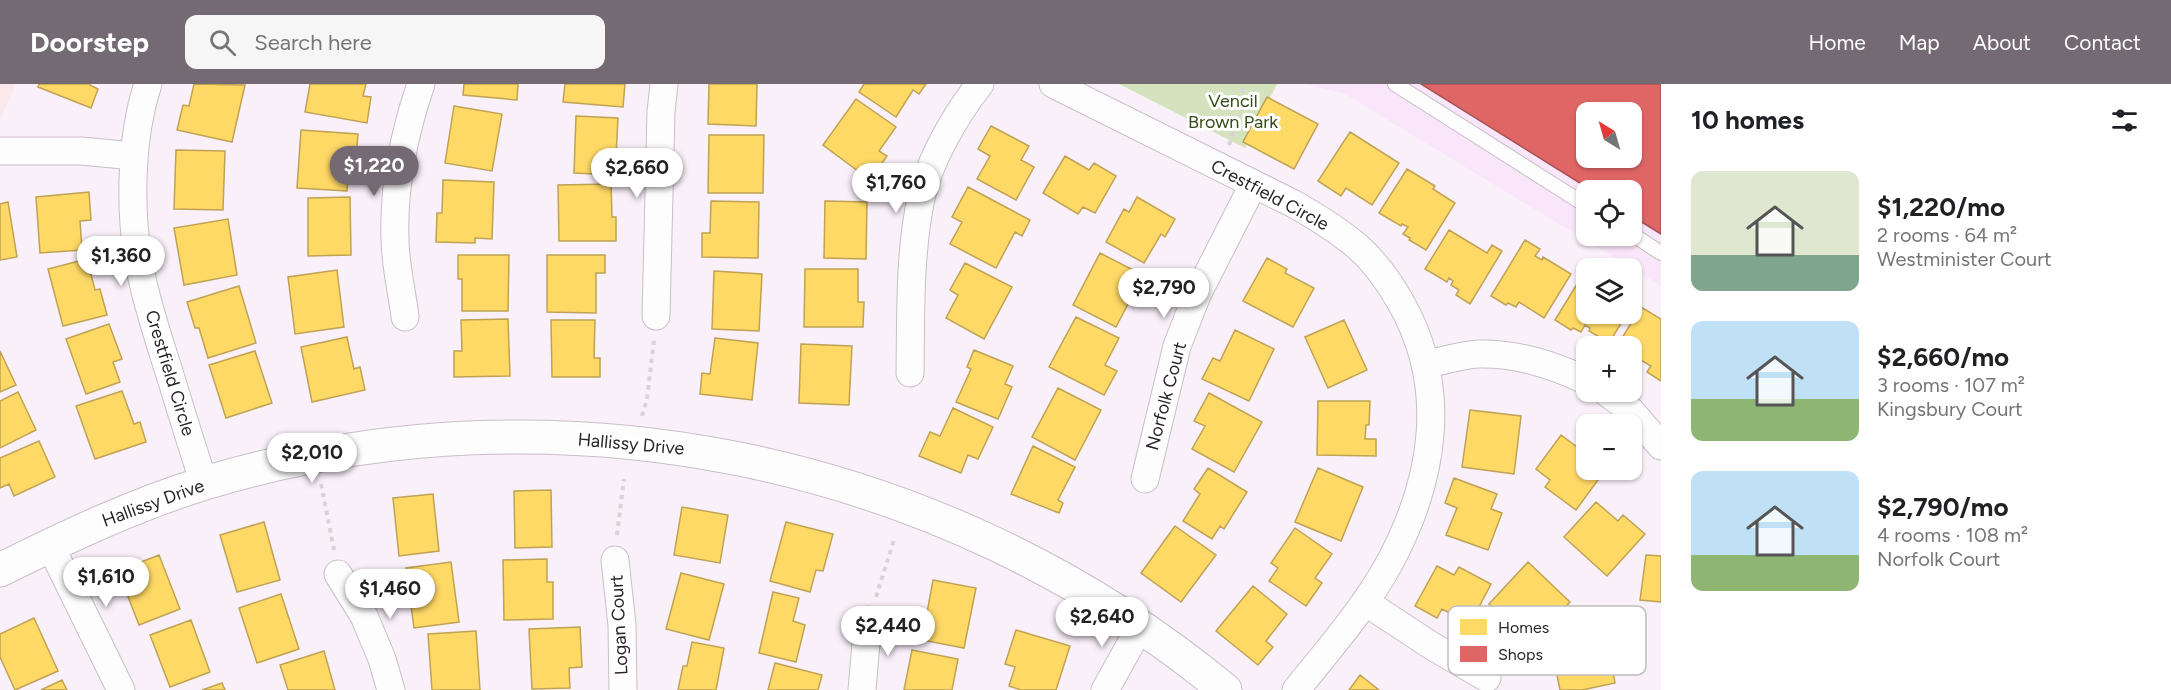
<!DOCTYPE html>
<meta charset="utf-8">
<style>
:root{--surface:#fff;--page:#f6f6f6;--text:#202124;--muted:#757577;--accent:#736a73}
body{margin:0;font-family:Figtree,sans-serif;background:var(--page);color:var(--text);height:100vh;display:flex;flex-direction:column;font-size:22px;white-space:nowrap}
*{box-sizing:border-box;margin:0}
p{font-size:20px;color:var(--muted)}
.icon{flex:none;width:33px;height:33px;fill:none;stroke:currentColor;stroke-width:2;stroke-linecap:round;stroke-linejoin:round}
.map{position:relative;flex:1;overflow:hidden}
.panel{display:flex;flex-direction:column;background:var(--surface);width:510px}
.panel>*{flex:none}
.needle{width:39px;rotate:323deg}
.tools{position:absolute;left:1576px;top:18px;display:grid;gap:12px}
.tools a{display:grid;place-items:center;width:66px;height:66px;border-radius:12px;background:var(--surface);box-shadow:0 2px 4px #0004;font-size:30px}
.price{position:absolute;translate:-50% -51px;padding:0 14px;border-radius:21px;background:#fff;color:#222;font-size:20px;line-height:39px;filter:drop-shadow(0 2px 3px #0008)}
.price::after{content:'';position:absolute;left:50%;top:36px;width:18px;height:14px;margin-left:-9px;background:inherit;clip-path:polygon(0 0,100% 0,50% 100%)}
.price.current{background:var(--accent);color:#fff}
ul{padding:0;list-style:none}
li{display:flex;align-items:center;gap:18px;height:150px;padding:0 30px}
li span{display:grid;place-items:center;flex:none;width:168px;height:120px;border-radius:12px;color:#555}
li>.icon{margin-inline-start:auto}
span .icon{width:72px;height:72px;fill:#fffc;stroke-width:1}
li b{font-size:26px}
h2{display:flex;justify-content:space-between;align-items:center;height:72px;padding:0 30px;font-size:26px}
header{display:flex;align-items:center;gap:36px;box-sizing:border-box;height:84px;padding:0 30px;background:var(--accent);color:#fff}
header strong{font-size:28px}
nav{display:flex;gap:33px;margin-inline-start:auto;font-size:21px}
.search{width:420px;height:54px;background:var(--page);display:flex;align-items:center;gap:15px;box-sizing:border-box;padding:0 21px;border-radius:12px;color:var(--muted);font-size:22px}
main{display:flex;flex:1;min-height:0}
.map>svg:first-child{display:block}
.built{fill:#f9e6fa;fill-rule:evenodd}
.education{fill:#fbe8ea}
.green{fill:#d4e3be}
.homes{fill:#ffd966;stroke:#bfa254;stroke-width:1.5}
.shops{fill:#e06666;stroke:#a95254;stroke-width:1.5;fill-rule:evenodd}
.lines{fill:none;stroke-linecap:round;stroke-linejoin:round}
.lane-casing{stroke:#c7bfc7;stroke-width:16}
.street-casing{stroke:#c7bfc7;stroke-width:29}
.secondary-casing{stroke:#c7bfc7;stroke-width:35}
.path{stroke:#d7d4d7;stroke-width:4;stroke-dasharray:4.5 4.5;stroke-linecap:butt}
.lane{stroke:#fefdfe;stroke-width:14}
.street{stroke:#fefdfe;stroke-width:27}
.secondary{stroke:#fefdfe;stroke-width:33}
.labels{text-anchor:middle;stroke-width:6;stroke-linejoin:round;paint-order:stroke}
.park-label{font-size:18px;fill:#364c17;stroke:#fff}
.street-label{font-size:18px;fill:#2a222a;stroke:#fff}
.key{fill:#fff;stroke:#bfbdbf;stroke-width:1.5}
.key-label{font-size:16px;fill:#2a222a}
</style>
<header>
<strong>Doorstep</strong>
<div class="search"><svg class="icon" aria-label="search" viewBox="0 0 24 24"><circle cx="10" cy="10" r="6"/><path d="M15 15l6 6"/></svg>Search here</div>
<nav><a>Home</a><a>Map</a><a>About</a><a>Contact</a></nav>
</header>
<main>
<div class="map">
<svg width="1661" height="606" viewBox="0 0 1661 606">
<rect width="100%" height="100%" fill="#faf0fa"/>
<path class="built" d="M1306 0H1661V202L1345 10ZM1587 28H1632V74H1587ZM1587 106H1632V152H1587Z"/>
<path class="education" d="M0 0H16L0 36Z"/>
<path class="green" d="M1119 0H1277L1245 64Z"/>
<path class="homes" d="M39 0H90V1L98 5 91 24 38 3Z
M194 0 245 1 232 58 177 46 183 21 189 22Z
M310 0H366L363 12 371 13 367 39 305 28Z
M464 0H518L517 16 463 11Z
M565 0H625L623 23 563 18Z
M709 0H757L756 42 708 40Z
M864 0H926L919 10 913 6 896 33 859 8Z
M1267 13 1318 40 1294 85 1243 58Z
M856 15 896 43 879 67 887 72 870 96 823 61Z
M454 22 502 30 492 87 445 79Z
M576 32 618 34 615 91 574 89Z
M991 42 1029 62 1021 76 1034 83 1016 116 977 95 990 72 978 65Z
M301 46 358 50 356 75 349 74 347 107 297 104Z
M1350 48 1399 79 1372 121 1346 104 1341 112 1318 97Z
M709 51H764L763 109H708Z
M176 66 225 67 223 126 174 125Z
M1065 72 1089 86 1094 79 1116 92 1095 129 1083 123 1078 130 1043 109Z
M1407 85 1435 102 1433 105 1455 119 1426 166 1409 156 1410 154 1403 150 1408 143 1402 140 1401 142 1379 129Z
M443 96 494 98 492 155 475 154V159L436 158 437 129H442Z
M611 100 612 133H616V157H559L558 101Z
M968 103 1030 136 1022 152 1015 148 996 184 950 160 962 138 952 133Z
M89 108 91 136 80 137 82 166 40 169 36 113Z
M350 113 351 171 308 172V114Z
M1137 113 1175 135 1165 153 1161 150 1144 179 1106 158 1124 125 1129 128Z
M711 117 759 118 758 174 702 173V149H710Z
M825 117 867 118 866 175 824 174Z
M8 118 17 173 0 176V120Z
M228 135 237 191 184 201 174 144Z
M1449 146 1487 169 1492 161 1502 167 1470 220 1456 211 1459 206 1451 201 1453 197 1449 194 1447 198 1425 185Z
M1525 156 1540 165 1535 172 1542 176 1543 173 1571 190 1544 234 1519 218 1516 223 1508 219 1506 221 1491 212Z
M1100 169 1143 191 1116 243 1073 221Z
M458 171H509L508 227H462V195H458Z
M547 171H605V189H596V229L547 228Z
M1267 174 1287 185 1285 189 1314 204 1293 243 1243 217Z
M87 175 95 206 100 205 107 231 63 242 48 185Z
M965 179 1012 203 984 255 946 234 958 211 950 206Z
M805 185H858V218H864L863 243H804Z
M337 186 344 243 295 250 288 193Z
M714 187 762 190 759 247 712 245Z
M1580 195 1587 199V230H1620L1625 233 1609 259 1589 247 1590 244 1585 241 1581 248 1573 244 1571 246 1555 236Z
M239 202 256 259 208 274 199 244H195L187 218Z
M1641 223 1661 235V297L1647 288 1651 282 1632 271V262H1617Z
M1076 233 1119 254 1105 281 1117 287 1104 311 1049 283Z
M508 235 510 292 454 293V267H462L461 236Z
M551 236H595L594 274H600V293H552Z
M1344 236 1367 286 1328 304 1305 253Z
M109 240 122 275 113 278 120 298 86 310 66 255Z
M1235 246 1274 265 1249 317 1202 295 1213 274 1220 277Z
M347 253 354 285 360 283 365 306 312 318 301 263Z
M715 254 758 259 752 316 700 310 702 289 710 290Z
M801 260 852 262 849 321 799 319Z
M974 266 1013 282 1005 300 1012 303 998 335 956 318 971 285 967 283Z
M0 267 16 301 0 308Z
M255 267 272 319 226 334 209 281Z
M1058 304 1101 326 1075 376 1032 353Z
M122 307 134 340 140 338 146 358 95 375 76 322Z
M18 308 36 346 0 364V317Z
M1209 309 1262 338 1234 388 1192 365 1205 342 1194 337Z
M1318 317H1370L1369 341H1366L1365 355H1376V372L1317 371Z
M953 324 993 343 978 375 968 371 961 389 919 372 930 348 940 352Z
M1470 326 1521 332 1514 390 1462 383Z
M1561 351 1581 366 1578 370 1587 377V386H1598L1603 389 1576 426 1545 403 1550 396 1536 385Z
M39 357 55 393 14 412 9 400 0 404V374Z
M1033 362 1075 383 1058 416 1063 419 1059 429 1011 410Z
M1208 384 1247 408 1224 445 1220 442 1212 455 1183 437 1200 410 1194 405Z
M1318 384 1363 403 1341 457 1295 438Z
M1454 394 1497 410 1491 425 1502 429 1488 466 1446 451 1457 424 1445 419Z
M551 406 552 463 515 464 514 407Z
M433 410 439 467 399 472 393 414Z
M1596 418 1618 437 1623 431 1645 450 1607 492 1564 453Z
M682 423 728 431 720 479 674 471Z
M264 438 280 496 237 508 220 451Z
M786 438 833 450 823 487 816 486 810 508 770 497Z
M1175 442 1216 471 1181 518 1141 489Z
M1295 444 1332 470 1315 494 1322 499 1306 522 1269 497 1278 484 1271 479Z
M159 471 180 525 139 541 118 487Z
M1646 471 1661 472V518L1640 516Z
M547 475V498H553V535L504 536 503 476Z
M451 478 459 538 414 544 406 484Z
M1528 478 1570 518 1537 553 1512 529 1506 536 1489 520Z
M1437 482 1454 491 1459 483 1491 500 1470 540 1442 525 1437 534 1415 522Z
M681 489 724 500 709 556 666 545Z
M933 496 976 504 964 564 922 556Z
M1253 502 1287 530 1266 557 1273 563 1258 581 1216 547Z
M773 508 799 514 793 537 805 541 796 578 759 569Z
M281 510 299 565 257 579 239 524Z
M34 534 58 587 15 606 0 573V550Z
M191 536 210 588 170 603 150 551Z
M580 543 582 583 569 584 570 604 532 605 529 545Z
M1605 544 1615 599 1582 606H1560L1550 556Z
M1016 546 1070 562 1056 606H1021L1009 602 1015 583 1005 580Z
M476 547 480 606H432L428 550Z
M692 558 724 564 716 606H678L683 582H687Z
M912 566 958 575 952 606H904Z
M324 567 335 606H288L280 581Z
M775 579 822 591 818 606H768Z
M1360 591 1379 606H1349Z
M62 596 67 606H41Z
M222 599 225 606H202Z"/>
<path class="shops" d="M1421 0H1661V150L1632 132V106H1591ZM1587 28H1632V74H1587Z"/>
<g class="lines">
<defs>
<path id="lane" d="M1395 0 1587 122
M1632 150 1661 169"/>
<path id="street" d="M148 0C130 55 129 129 140 185 147 221 159 256 170 291 181 327 192 363 204 399
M1053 0 1294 120C1317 133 1338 146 1358 163 1375 178 1389 198 1400 217 1449 302 1435 394 1390 478 1365 524 1329 565 1296 606
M0 67H81L134 72
M656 232 661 28 664 0
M405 233C402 207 395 180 395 155 393 101 404 50 421 0
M1427 280C1443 277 1461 271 1478 270 1517 269 1552 280 1587 297
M910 289C911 231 909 172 921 114 929 77 956 30 980 0
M1606 308 1630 326 1661 362
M1145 395 1177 262 1197 211 1253 101
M50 461 121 606
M615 476 622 541 623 606
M338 490 364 532 382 575 391 606
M1365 518 1432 562 1487 594
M862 606 868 536
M1105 606 1140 543"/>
<path id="secondary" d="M0 486C66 453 134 421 205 399 557 293 943 373 1225 606"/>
</defs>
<use href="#lane" class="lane-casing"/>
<use href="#street" class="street-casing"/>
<use href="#secondary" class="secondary-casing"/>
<path class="path" d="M1229 61 1238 35 1244 0
M642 332 647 315 654 256
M321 400 334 466
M617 451 624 395
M876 513 894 456"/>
<use href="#lane" class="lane"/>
<use href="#street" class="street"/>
<use href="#secondary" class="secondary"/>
</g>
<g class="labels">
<g class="park-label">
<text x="1233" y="23">Vencil<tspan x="1233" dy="21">Brown Park</tspan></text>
</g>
<g class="street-label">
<text transform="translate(1270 111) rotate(28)" y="6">Crestfield Circle</text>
<text transform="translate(170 289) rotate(73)" y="6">Crestfield Circle</text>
<text transform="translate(1166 312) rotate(-75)" y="6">Norfolk Court</text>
<text transform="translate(631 360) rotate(5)" y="6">Hallissy Drive</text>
<text transform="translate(153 419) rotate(-20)" y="6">Hallissy Drive</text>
<text transform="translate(619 541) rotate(-93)" y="6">Logan Court</text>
</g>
</g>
<rect x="1448" y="522" width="198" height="69" rx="9" class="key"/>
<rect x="1460" y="535" width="27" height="16" fill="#ffd966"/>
<rect x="1460" y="562" width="27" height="16" fill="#e06666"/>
<g class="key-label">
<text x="1498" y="549">Homes</text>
<text x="1498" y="576">Shops</text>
</g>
</svg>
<div class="tools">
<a><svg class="needle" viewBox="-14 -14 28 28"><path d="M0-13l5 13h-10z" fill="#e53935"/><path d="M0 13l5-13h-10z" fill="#757577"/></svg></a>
<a><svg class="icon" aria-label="locate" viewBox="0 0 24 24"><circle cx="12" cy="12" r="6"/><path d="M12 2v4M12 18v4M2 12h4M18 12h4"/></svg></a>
<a><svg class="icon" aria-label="layers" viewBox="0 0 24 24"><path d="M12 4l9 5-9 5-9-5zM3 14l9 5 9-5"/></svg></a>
<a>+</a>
<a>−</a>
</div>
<b class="price current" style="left:374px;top:113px">$1,220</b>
<b class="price" style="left:637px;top:115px">$2,660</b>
<b class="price" style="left:896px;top:130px">$1,760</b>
<b class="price" style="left:121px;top:203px">$1,360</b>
<b class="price" style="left:1164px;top:235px">$2,790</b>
<b class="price" style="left:312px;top:400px">$2,010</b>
<b class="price" style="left:106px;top:524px">$1,610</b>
<b class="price" style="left:390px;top:536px">$1,460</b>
<b class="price" style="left:1102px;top:564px">$2,640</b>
<b class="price" style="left:888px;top:573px">$2,440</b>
</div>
<section class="panel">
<h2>10 homes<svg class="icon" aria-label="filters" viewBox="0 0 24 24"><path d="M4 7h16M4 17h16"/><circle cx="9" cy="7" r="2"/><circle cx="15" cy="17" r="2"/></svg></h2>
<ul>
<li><span style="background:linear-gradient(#dfe7d0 70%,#7fa58c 0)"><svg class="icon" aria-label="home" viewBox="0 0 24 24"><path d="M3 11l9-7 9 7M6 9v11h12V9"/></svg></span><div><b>$1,220/mo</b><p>2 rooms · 64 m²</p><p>Westminister Court</p></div></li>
<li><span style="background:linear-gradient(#bfe0f5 65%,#8fb573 0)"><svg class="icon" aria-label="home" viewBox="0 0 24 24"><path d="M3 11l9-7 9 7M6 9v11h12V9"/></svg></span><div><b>$2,660/mo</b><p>3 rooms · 107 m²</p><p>Kingsbury Court</p></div></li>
<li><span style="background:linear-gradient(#bfe0f5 70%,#8fb573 0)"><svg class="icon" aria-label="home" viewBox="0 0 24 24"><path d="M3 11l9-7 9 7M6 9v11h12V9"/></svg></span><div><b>$2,790/mo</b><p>4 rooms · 108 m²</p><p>Norfolk Court</p></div></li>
</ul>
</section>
</main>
